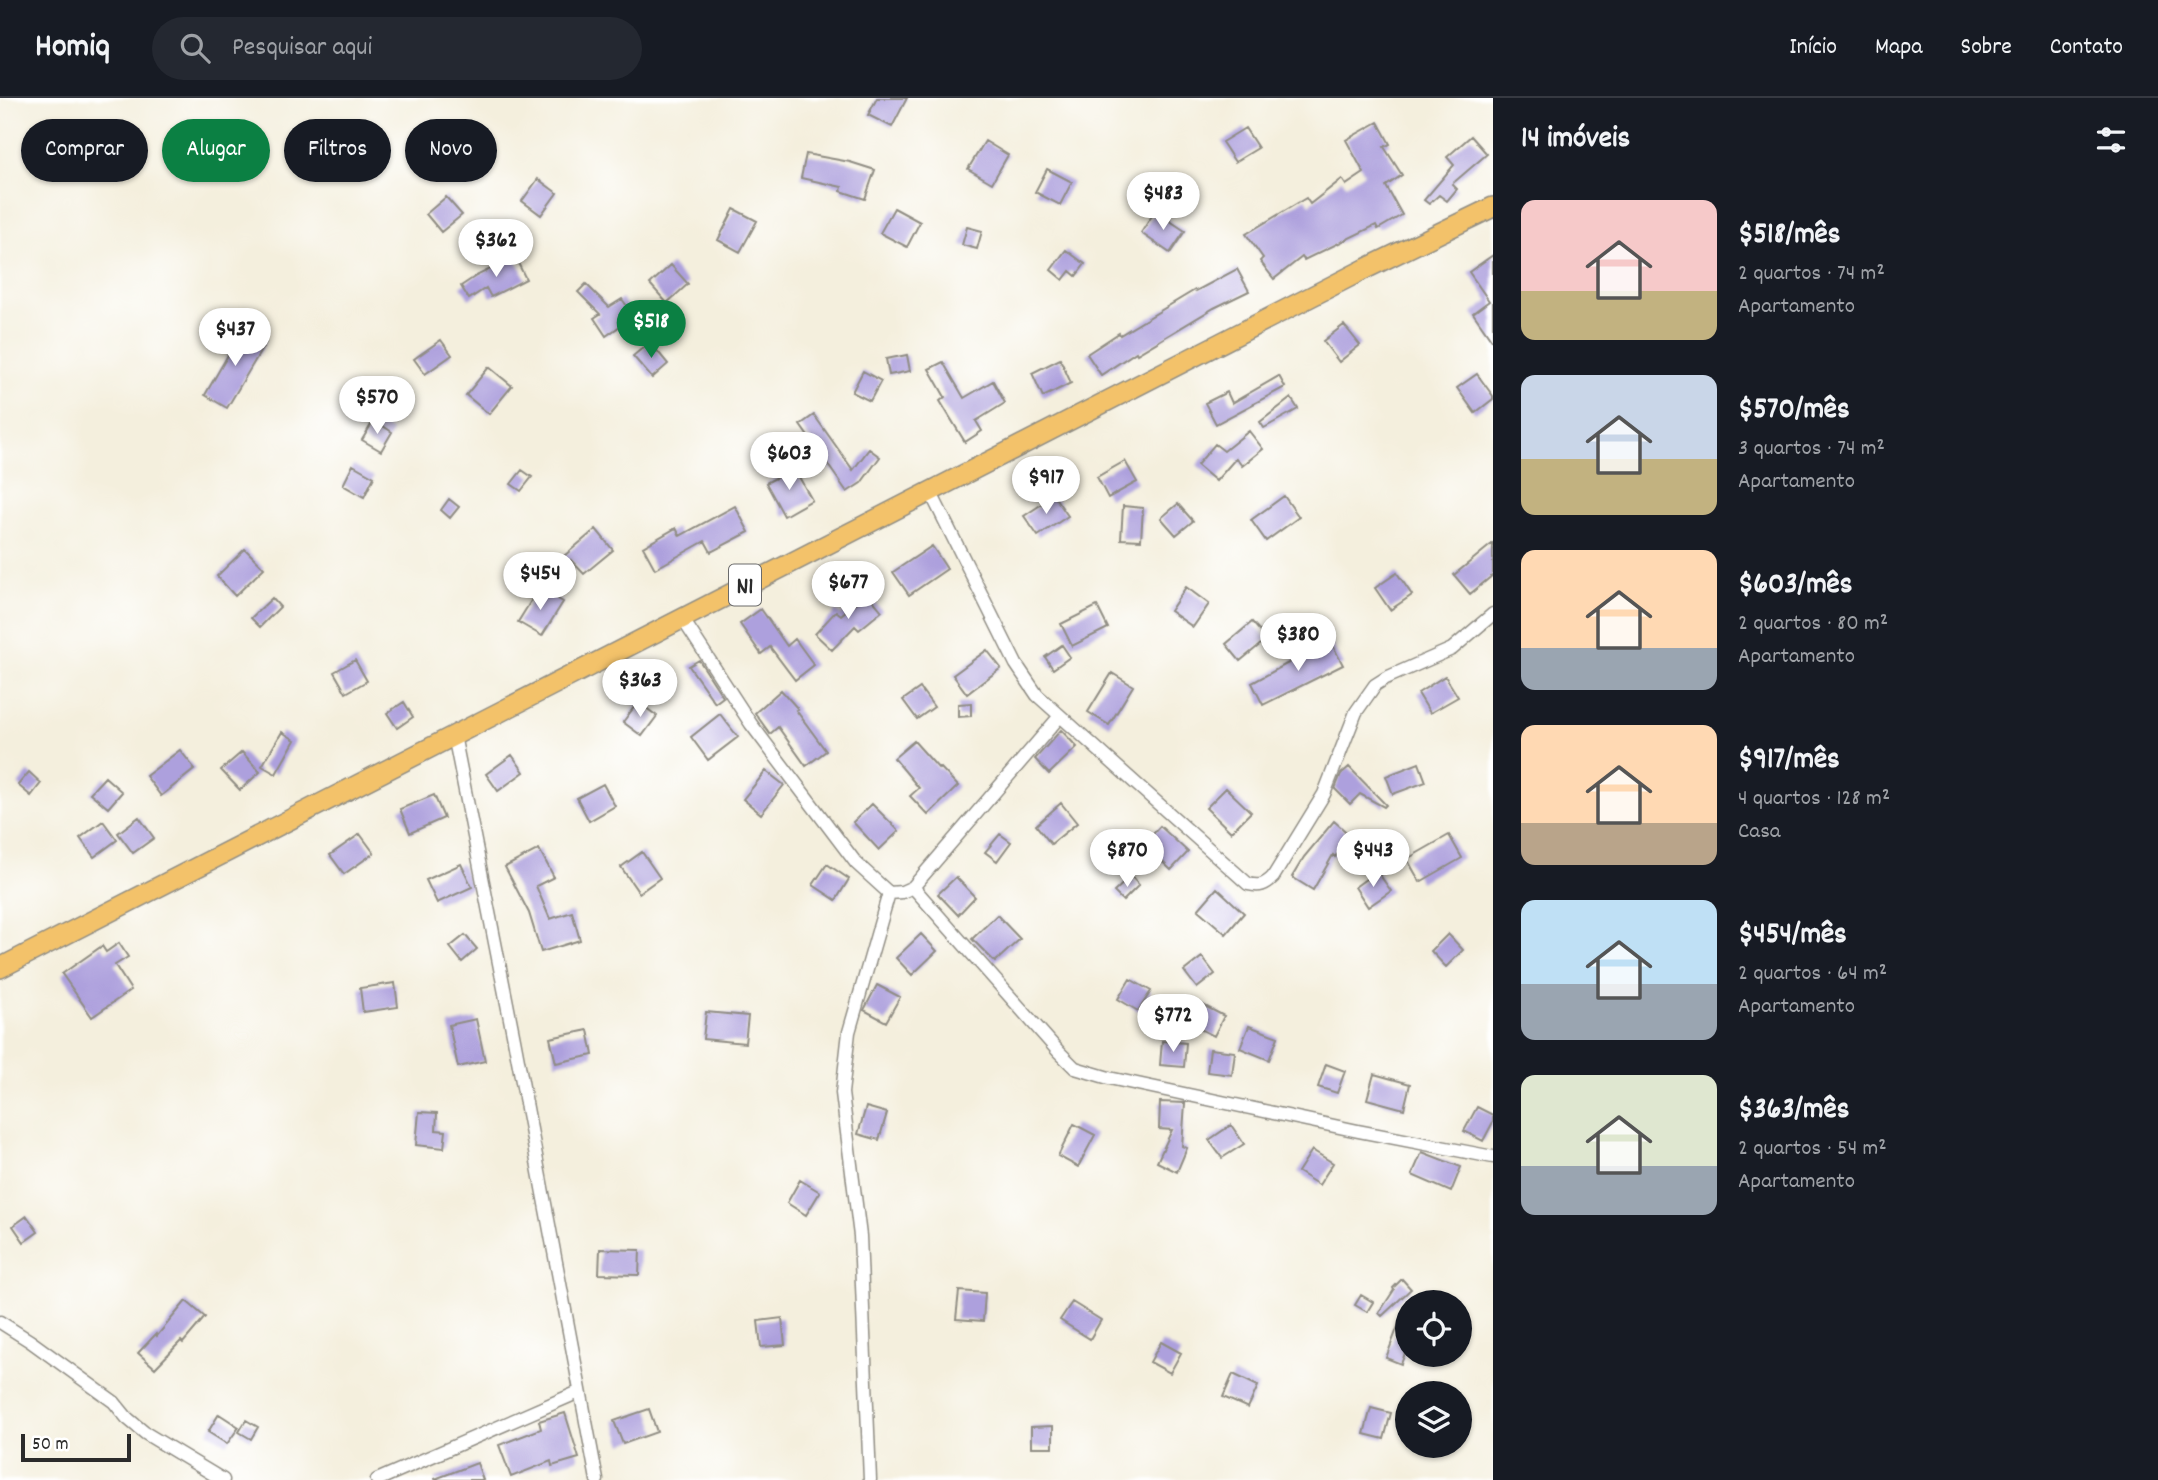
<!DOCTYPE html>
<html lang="pt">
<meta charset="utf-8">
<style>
:root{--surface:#171b24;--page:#242831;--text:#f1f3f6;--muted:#9ea1a6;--line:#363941;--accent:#0b8043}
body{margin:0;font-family:Dekko,sans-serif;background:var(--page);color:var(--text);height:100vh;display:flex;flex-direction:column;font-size:26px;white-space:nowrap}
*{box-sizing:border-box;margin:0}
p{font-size:23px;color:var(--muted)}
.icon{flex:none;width:38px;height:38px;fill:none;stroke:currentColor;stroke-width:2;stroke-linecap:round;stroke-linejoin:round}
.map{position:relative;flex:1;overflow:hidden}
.side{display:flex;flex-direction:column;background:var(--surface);width:665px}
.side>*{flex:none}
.top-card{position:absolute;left:21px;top:21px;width:665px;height:63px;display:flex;gap:14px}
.buttons{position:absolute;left:1395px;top:1192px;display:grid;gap:14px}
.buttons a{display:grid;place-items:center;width:77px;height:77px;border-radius:50%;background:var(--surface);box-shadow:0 2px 5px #0004;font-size:35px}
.scale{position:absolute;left:21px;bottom:18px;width:110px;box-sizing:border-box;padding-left:7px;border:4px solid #2b2b2b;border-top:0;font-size:19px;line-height:24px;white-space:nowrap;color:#2b2b2b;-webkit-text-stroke:5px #fff;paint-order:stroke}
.price{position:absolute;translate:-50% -60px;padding:0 16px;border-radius:24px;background:#fff;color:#222;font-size:23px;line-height:46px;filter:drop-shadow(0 2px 4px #0008)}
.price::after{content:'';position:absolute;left:50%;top:42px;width:21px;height:16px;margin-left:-10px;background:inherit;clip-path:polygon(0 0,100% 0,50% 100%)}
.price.on{background:var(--accent);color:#fff}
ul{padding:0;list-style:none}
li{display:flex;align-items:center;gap:21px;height:175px;padding:0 28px}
li span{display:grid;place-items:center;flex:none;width:196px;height:140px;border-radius:14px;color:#555}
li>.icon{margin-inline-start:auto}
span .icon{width:84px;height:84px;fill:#fffc;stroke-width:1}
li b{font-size:30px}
h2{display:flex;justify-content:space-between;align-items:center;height:84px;padding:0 28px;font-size:30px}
.pill{padding:0 24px;border-radius:32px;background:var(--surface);box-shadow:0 2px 5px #0004;font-size:24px;line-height:63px}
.pill.on{background:var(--accent);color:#fff}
header{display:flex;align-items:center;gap:42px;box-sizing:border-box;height:98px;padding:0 35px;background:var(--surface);border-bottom:2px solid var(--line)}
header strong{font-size:33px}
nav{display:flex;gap:38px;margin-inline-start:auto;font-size:24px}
.search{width:490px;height:63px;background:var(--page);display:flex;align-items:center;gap:18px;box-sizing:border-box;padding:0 24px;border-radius:38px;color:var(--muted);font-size:26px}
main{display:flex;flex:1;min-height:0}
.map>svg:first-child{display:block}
.building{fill:#ada0dd}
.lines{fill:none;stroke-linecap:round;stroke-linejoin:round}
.minor-casing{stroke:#908d84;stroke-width:15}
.primary-casing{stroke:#908d84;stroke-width:22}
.minor{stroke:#fff;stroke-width:12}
.primary{stroke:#f3c26a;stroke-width:19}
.labels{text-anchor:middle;stroke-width:5;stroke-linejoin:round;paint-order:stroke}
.shield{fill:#fff;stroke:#6b6b6b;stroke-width:2}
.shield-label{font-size:24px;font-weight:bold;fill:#2b2b2b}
</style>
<header>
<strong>Homiq</strong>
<div class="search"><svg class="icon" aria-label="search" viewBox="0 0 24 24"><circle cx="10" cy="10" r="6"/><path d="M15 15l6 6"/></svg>Pesquisar aqui</div>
<nav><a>Início</a><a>Mapa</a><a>Sobre</a><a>Contato</a></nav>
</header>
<main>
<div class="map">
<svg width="1493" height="1382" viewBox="0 0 1493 1382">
<rect width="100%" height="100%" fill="#fff"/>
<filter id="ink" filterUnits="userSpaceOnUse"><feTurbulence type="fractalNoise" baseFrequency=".0143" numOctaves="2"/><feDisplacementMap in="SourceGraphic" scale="14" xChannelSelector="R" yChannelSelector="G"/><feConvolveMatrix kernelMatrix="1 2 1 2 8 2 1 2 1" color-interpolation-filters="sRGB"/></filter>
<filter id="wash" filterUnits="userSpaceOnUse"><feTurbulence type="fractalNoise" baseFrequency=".00686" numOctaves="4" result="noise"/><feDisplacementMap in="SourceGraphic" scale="28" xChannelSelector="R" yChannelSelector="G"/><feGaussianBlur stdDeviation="1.57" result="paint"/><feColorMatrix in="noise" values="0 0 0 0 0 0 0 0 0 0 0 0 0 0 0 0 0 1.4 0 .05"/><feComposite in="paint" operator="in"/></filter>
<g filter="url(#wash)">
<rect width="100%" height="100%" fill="#f4efdd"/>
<g id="blocks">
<path class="building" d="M877 0H907L892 29 868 17Z
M1378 24 1390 46 1384 49 1402 77 1386 88 1402 117 1378 131 1376 127 1304 162 1302 159 1274 181 1260 163 1263 160 1246 136 1306 100 1310 106 1342 81 1346 87 1364 75 1346 42Z
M1245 30 1258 50 1235 64 1222 44Z
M1471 38 1487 56 1452 86 1457 91 1447 103 1439 97 1429 106 1424 102 1454 67 1447 59Z
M985 43 1008 57 992 85 968 71Z
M806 56 850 64 875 72 865 101 841 93 842 89 801 80Z
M1047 71 1072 84 1060 107 1035 94Z
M538 81 557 95 541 117 522 103Z
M446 99 462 117 441 134 426 116Z
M894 110 920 124 907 149 880 135Z
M734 111 757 123 740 154 718 142Z
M1155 113 1185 133 1170 155 1141 135Z
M967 129 982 133 977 151 962 147Z
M1066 152 1085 166 1076 178 1070 173 1063 182 1051 172Z
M1493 157V244L1473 215 1489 203 1469 174Z
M515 159 526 181 491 199 486 190 469 201 461 188 476 178Z
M671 167 688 186 667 205 650 186Z
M1237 171 1249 193 1214 210 1137 256 1136 254 1101 277 1087 256 1119 235 1120 237 1195 192 1196 193Z
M586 186 609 209 622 201 634 218 606 238 594 220 600 216 578 194Z
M1344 227 1360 247 1339 264 1323 243Z
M243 231 266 244 227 310 205 297Z
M441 242 452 257 425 276 414 261Z
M650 244 668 266 652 280 633 258Z
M907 257 910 273 889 277 886 261Z
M1060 261 1071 285 1043 299 1032 275Z
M943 264 964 300 993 283 1005 305 976 323 982 333 965 344 940 303 945 299 929 271Z
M489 269 512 288 489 316 466 297Z
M863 273 881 283 870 303 852 294Z
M1477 276 1493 298V301L1475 315 1457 290Z
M1279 278 1285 289 1216 326 1205 305 1227 294 1232 305Z
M1291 300 1298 311 1264 330 1260 324Z
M814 317 853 372 869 351 880 359 861 385 847 394 800 327Z
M374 322 392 334 381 353 362 342Z
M1249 333 1263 351 1242 368 1236 360 1216 383 1197 367 1215 346 1224 353Z
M1125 363 1137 384 1108 400 1097 379Z
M353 367 374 379 364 399 343 387Z
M794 370 812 402 784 418 766 385Z
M522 372 532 379 521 393 511 386Z
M1054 398 1068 418 1038 438 1024 418Z
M1284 398 1299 419 1266 443 1251 422Z
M449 401 459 409 450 420 441 412Z
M1178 406 1193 423 1176 437 1161 420Z
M735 408 749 434 711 454 705 443 655 471 643 449 676 430 680 438Z
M1123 408 1143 410 1141 442 1121 441Z
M596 431 613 452 584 476 571 462 564 479 551 473 556 462 558 463Z
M1493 445V477L1470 496 1454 477Z
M932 448 947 471 909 497 893 474Z
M245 451 264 470 235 498 217 478Z
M1397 475 1412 497 1390 512 1375 490Z
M1186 489 1209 506 1193 529 1170 513Z
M539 490 563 504 542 538 518 524Z
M867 495 882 513 859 532 855 528 832 552 815 536 836 513 841 517Z
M272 500 280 509 260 529 251 520Z
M1097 508 1108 530 1072 548 1061 526Z
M761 511 787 548 795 541 814 567 795 582 770 549 761 556 740 526Z
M1252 524 1267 541 1240 563 1226 546Z
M1330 542 1343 567 1263 607 1252 585Z
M1062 547 1070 559 1053 571 1045 559Z
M987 552 1001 570 967 596 953 577Z
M355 562 367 583 346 595 334 574Z
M699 562 723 599 715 605 689 568Z
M1112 575 1133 588 1109 627 1088 614Z
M1445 578 1458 599 1430 615 1418 595Z
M920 590 934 609 917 621 903 602Z
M781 592 798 611 796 612 826 653 806 668 778 629 770 636 755 615Z
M404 604 413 619 397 630 387 615Z
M638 604 657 618 642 638 623 624Z
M971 605V618L958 619V606Z
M720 616 738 639 708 662 691 639Z
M1061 632 1077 649 1049 676 1035 661Z
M282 634 295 642 276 676 262 668Z
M914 643 939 671 941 670 958 688 928 717 910 698 919 690 894 660Z
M180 652 195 671 161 698 146 678Z
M242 654 260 674 240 692 221 672Z
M512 657 524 674 498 693 486 676Z
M1419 665 1426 684 1393 696 1386 678Z
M1349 669 1386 707 1384 709 1360 696 1350 706 1335 691 1341 676Z
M766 673 784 687 761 716 743 701Z
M29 674 41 685 31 698 18 687Z
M105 679 122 694 108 710 90 695Z
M603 686 615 708 589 723 577 700Z
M1226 690 1251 714 1231 734 1206 710Z
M434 697 444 720 410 735 400 711Z
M1061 705 1077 725 1051 746 1036 727Z
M872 706 899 733 879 752 853 724Z
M139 719 154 740 133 755 118 735Z
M103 723 117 742 94 759 80 740Z
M1334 723 1352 739 1335 759 1333 757 1313 792 1292 779 1304 759Z
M1160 728 1188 754 1171 772 1144 746Z
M360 736 374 755 344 776 330 757Z
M1000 736 1011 744 997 763 985 754Z
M1449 737 1462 760 1420 784 1407 761Z
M539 751 554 779 536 788 550 821 572 814 580 842 541 854 529 815 505 769Z
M642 754 660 780 639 795 621 769Z
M461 766 472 789 437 805 426 782Z
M827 766 849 781 836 802 813 787Z
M1377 773 1391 793 1368 809 1355 789Z
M1131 778 1139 787 1123 803 1114 794Z
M956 779 975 799 958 817 938 796Z
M1217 790 1244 815 1226 836 1198 812Z
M997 817 1020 841 995 864 972 841Z
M921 836 937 853 912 877 896 860Z
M1448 836 1463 852 1446 869 1431 853Z
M465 837 477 851 462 864 450 849Z
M119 845 128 859 115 867 131 892 92 919 62 876 102 848 106 854Z
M1202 859 1215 876 1197 890 1184 873Z
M1130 881 1151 893 1138 913 1118 901Z
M395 885 398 909 363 914 360 890Z
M877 887 900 899 886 924 864 912Z
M1201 906 1224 918 1214 938 1190 926Z
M706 914 748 918 745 945 703 941Z
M476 921 485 963 458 969 449 927Z
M1249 928 1278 939 1269 962 1240 950Z
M588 932 593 957 556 965 550 940Z
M1162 943 1186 945 1184 969 1160 967Z
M1210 951 1235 954 1232 977 1207 974Z
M1326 966 1345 973 1337 995 1318 989Z
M1374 976 1410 986 1404 1011 1367 1001Z
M1160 1004 1185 1005 1182 1048 1187 1050 1177 1074 1157 1064 1172 1032 1159 1031Z
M866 1009 887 1015 879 1042 858 1036Z
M1477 1009 1493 1017V1024L1483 1043 1464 1033Z
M419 1014 437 1015 436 1032 446 1033 444 1050 416 1047Z
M1074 1026 1095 1037 1078 1069 1058 1058Z
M1231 1027 1244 1046 1222 1060 1209 1042Z
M1312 1052 1333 1065 1319 1087 1298 1074Z
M1422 1054 1461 1069 1451 1094 1412 1077Z
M800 1082 820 1094 806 1117 787 1105Z
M27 1118 38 1134 24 1144 13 1128Z
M600 1151 640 1152 639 1177 599 1176Z
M1402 1181 1411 1191 1382 1218 1379 1215 1394 1192 1393 1190Z
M959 1193 985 1195 983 1223 956 1221Z
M1361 1197 1373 1204 1367 1214 1355 1207Z
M186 1203 205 1219 183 1245 181 1243 155 1270 138 1255 156 1236 157 1238Z
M1072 1204 1101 1222 1090 1241 1060 1222Z
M1403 1215 1407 1250 1401 1266 1386 1260Z
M782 1220 785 1247 761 1249 758 1223Z
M1161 1244 1181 1255 1170 1275 1150 1264Z
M1233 1276 1258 1288 1248 1310 1223 1299Z
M1371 1310 1391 1315 1384 1341 1364 1336Z
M649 1311 657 1334 623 1346 614 1323Z
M565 1315 579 1360 552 1368 551 1363 511 1379 499 1347 541 1331 539 1323Z
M219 1316 239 1329 227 1346 208 1334Z
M246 1322 258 1329 251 1341 239 1334Z
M1053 1328V1349H1031V1329Z
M477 1365 483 1382H436L435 1381Z"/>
</g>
</g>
<g filter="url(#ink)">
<use href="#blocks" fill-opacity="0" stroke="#908d84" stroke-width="2"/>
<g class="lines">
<defs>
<path id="minor" d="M930 393 1016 566 1037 597 1248 786C1260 789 1265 787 1273 779L1324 696 1356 614 1375 587 1386 580 1452 551 1493 516
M682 520 751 626 856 765 889 795 902 794 913 789 1060 618
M454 637 514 941 597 1382
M913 789 1059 954 1075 970 1109 980 1358 1033 1493 1059
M0 1224 30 1243 114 1304 127 1320 145 1335 223 1382
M377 1382 579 1294
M870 1382 860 1138 842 995 849 934 889 795"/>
<path id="primary" d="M0 870 1365 171 1493 109"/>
</defs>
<use href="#minor" class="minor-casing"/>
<use href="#primary" class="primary-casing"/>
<use href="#minor" class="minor"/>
<use href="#primary" class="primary"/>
</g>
</g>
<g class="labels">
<rect class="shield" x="729" y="466.5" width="32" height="41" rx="5"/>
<g class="shield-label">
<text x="745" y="495">N1</text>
</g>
</g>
</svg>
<div class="buttons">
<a><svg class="icon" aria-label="locate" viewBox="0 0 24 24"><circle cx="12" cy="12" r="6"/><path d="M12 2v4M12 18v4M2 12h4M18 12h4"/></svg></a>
<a><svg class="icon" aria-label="layers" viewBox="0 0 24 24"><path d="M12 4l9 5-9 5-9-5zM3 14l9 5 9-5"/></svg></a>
</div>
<div class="scale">50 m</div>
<b class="price" style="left:1163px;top:134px">$483</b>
<b class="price" style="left:496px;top:181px">$362</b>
<b class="price on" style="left:651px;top:262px">$518</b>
<b class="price" style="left:235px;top:270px">$437</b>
<b class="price" style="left:377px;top:338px">$570</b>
<b class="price" style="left:789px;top:394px">$603</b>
<b class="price" style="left:1046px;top:418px">$917</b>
<b class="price" style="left:540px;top:514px">$454</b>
<b class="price" style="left:848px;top:523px">$677</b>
<b class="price" style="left:1298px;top:575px">$380</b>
<b class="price" style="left:640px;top:621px">$363</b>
<b class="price" style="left:1127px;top:791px">$870</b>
<b class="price" style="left:1373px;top:791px">$443</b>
<b class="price" style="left:1173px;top:956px">$772</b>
<div class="top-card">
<a class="pill">Comprar</a>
<a class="pill on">Alugar</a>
<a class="pill">Filtros</a>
<a class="pill">Novo</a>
</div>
</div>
<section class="side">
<h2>14 imóveis<svg class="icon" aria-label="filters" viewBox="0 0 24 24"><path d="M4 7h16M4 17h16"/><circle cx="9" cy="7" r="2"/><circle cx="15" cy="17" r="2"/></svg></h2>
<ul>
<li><span style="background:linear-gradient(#f6c9c9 65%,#c2b280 0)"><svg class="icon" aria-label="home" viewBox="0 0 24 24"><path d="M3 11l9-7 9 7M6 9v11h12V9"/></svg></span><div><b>$518/mês</b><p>2 quartos · 74 m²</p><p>Apartamento</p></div></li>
<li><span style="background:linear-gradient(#c9d6e8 60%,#c2b280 0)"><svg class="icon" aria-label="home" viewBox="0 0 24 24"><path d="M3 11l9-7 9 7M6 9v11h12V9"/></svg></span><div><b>$570/mês</b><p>3 quartos · 74 m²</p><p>Apartamento</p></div></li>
<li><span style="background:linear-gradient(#ffd9b3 70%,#9aa5b1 0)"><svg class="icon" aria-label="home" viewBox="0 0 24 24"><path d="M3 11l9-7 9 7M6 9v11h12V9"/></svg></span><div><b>$603/mês</b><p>2 quartos · 80 m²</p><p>Apartamento</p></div></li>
<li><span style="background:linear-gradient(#ffd9b3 70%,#b9a48a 0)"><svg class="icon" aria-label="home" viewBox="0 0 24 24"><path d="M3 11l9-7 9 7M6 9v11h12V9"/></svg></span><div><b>$917/mês</b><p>4 quartos · 128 m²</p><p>Casa</p></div></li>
<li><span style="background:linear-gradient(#bfe0f5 60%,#9aa5b1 0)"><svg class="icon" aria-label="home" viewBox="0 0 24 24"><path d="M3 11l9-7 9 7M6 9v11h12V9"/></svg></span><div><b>$454/mês</b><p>2 quartos · 64 m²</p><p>Apartamento</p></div></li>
<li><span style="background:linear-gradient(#dfe7d0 65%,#9aa5b1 0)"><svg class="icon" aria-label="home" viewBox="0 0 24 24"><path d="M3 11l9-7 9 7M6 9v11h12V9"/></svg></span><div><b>$363/mês</b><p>2 quartos · 54 m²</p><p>Apartamento</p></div></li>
</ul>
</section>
</main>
